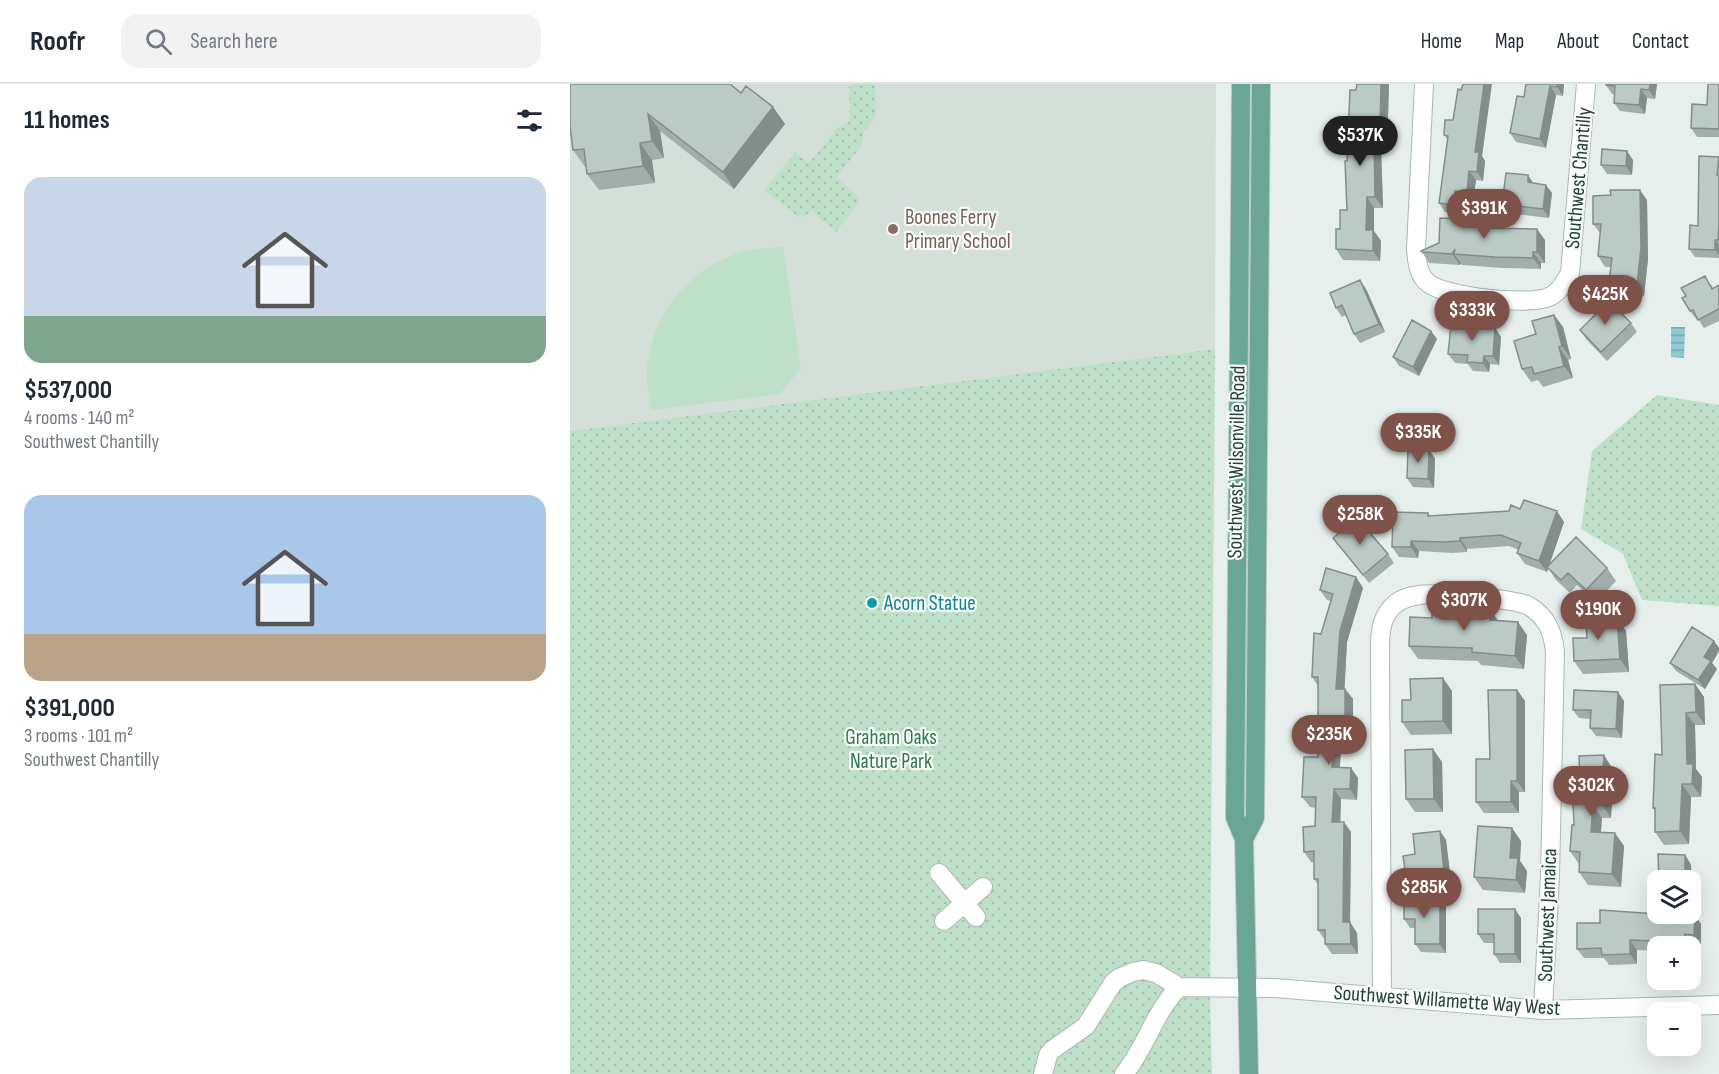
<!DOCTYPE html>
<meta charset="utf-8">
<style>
:root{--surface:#fff;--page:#f2f2f3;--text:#1f2937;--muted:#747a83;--line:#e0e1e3;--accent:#7f5249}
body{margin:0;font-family:"Sofia Sans Condensed",sans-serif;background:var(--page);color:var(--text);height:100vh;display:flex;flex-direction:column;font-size:22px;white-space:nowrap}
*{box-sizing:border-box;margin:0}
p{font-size:20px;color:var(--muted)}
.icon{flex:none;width:33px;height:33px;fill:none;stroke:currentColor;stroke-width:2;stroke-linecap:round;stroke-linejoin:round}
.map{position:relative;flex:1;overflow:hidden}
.details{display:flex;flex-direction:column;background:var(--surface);width:570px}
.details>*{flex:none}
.fabs{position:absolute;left:1077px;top:786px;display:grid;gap:12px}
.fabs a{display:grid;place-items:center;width:54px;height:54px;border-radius:12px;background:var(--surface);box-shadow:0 6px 24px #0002;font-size:30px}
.price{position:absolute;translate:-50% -51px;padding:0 14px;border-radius:21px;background:var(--accent);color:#fff;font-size:20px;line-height:39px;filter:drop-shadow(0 2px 3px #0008)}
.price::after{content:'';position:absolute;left:50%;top:36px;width:18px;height:14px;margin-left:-9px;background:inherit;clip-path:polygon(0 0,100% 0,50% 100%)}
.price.selected{background:#222;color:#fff}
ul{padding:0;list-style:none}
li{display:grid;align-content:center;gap:12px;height:318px;padding:0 24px}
li span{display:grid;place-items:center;height:186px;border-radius:18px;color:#555}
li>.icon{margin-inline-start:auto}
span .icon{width:108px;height:108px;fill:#fffc;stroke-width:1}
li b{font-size:26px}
h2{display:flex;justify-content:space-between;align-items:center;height:72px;padding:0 24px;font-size:26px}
header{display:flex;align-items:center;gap:36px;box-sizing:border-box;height:84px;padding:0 30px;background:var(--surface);border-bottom:2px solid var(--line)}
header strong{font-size:28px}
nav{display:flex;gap:33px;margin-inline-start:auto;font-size:21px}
.search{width:420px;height:54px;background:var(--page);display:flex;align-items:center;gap:15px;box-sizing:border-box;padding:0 21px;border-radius:18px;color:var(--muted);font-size:22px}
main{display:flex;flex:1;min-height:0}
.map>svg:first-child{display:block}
.built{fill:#d4dfda}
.park{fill:url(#park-dots)}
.pitch{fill:#bfe0c8}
.water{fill:url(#water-rules)}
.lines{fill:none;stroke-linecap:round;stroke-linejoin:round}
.minor-casing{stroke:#a8b8b2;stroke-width:20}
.major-casing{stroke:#c2cac8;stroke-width:20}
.minor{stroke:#fff;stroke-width:18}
.major{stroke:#6aa596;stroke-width:18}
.wall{fill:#a1aea9}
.shaded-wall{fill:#838d89}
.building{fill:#bbcac4;stroke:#838d89;stroke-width:1.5}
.education-dot{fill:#8d6e63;stroke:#f7fbf9;stroke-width:2}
.culture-dot{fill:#0f9aa8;stroke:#f7fbf9;stroke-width:2}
.labels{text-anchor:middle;stroke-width:4.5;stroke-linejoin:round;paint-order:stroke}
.street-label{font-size:21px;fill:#24423a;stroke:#f7fbf9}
.education-label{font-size:21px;fill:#785e54;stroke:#f7fbf9;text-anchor:start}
.culture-label{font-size:21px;fill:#0d838f;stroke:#f7fbf9;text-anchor:start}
.park-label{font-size:21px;fill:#2d7a4b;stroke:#f7fbf9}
</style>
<header>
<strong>Roofr</strong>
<div class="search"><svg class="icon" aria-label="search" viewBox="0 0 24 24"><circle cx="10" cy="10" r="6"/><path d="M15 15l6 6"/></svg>Search here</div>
<nav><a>Home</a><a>Map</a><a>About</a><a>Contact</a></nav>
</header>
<main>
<section class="details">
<h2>11 homes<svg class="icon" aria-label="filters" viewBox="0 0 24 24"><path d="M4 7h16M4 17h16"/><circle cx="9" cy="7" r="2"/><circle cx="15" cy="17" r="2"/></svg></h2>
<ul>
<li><span style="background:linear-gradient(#c9d6e8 75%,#7fa58c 0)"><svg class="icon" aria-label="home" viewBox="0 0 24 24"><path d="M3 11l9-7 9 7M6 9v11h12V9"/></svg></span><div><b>$537,000</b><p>4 rooms · 140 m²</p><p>Southwest Chantilly</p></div></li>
<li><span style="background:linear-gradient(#a9c7e8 75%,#b9a48a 0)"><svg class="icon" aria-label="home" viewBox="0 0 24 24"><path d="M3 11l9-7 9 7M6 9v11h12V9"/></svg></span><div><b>$391,000</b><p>3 rooms · 101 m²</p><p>Southwest Chantilly</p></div></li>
</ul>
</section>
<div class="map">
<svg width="1149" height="990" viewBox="0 0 1149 990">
<defs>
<pattern id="park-dots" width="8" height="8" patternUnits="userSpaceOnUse" patternTransform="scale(1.5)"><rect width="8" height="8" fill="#bfe0c8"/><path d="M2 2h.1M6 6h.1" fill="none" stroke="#a4c1ad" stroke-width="1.8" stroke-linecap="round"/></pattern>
<pattern id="water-rules" width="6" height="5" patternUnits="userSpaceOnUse" patternTransform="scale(1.5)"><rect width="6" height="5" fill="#8ec9d4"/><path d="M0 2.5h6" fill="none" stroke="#74a5ad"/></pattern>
</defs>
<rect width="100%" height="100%" fill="#e6efeb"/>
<path class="built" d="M0 0H646L645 265 0 347Z"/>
<path class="park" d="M282 0H303L305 3 306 32 293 50 291 62 267 93 289 113 288 120 266 148 241 127 234 133 227 132 194 106 225 69 239 79 268 43 278 39 280 35 279 3Z
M645 265 640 914 642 990H0V347Z
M1087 311 1149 321V522L1072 516 1053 470 1011 445 1022 367Z"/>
<path class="pitch" d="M213 163 231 284 210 310 81 326C79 313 76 298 77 285 81 231 120 183 172 168 185 164 200 164 213 163Z"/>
<path class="water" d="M1101 243H1115L1114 274 1101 273Z"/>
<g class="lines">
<defs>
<path id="minor" d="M854 0 846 165C847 177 848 191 858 199 876 213 953 221 976 214 988 211 994 199 1000 189L1016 0
M369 789 406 833
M374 837 413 803
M812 912 810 572C810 556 809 537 821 524 829 515 839 512 850 511 864 508 948 515 959 522 977 533 983 548 985 568L980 792 973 926
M473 990 478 971 482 966 516 942 543 899 549 894 563 888 573 886 586 889 609 903 705 904 973 926 1149 921
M554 990C577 962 583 930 609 903"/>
<path id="major" d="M671 0 665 733 674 755 679 990
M674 755 685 734 691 0"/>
</defs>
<use href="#minor" class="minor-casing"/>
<use href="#major" class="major-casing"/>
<use href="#minor" class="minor"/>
<use href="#major" class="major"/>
</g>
<path class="wall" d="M787 0H819L817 63H811L813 124H804V147L811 157 810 177 773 176 766 165 770 145 777 126V77Z
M956 0H994L993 12 986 11 976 64 946 58 940 49 954 13Z
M1036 0H1087L1085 15 1077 14 1075 30 1050 27 1044 19V10H1042L1036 1Z
M1149 0V53H1127L1121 44 1137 21Z
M920 8 912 72 915 77 913 97 906 96 903 117 891 116 890 130 875 128 869 119 878 56 874 51 883 36Z
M171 9 203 23 215 40 164 105 90 47 94 74 82 76 85 99 29 106 17 90 16 83H15L3 66 0 42Z
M1149 74V174L1125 173 1119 165 1128 142Z
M1063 76 1062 91 1037 90 1031 81Z
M963 99 982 109 979 134 938 129 932 120Z
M1077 116 1078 175 1074 212 1047 209 1039 198 1041 183H1035L1028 172 1030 149 1023 140Z
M919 144 975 156V179H971V185L933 184 892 181 891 179 890 181 859 179 852 168Z
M1141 200 1143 204 1149 201V237L1134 244 1128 235 1127 236 1120 227Z
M796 205 815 248 790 259 784 250 776 231 772 233 766 224Z
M984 231 993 243 1001 275 998 276 1003 294 973 303 968 296 961 298 952 285 966 250Z
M1061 239 1067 248 1037 277 1016 255 1010 246Z
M925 244 931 253 929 281 920 280 919 288 903 287 898 280 885 279 878 270Z
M861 247 867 255 849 292 829 282 823 273Z
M865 374 864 404 843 403 837 394Z
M858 429 860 432 994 438 979 481 1037 484 1046 497 1025 519 1007 501 1000 509 986 496 978 484 977 488 955 480 947 469 949 466 939 462 897 465V468L882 469 849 467 848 474 829 473 822 463Z
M763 454 818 470 824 479 799 499Z
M786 493 793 504 777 558 774 605H775L783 615V655H774V664H771L770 683 781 684 788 694 787 716 771 715 770 738 781 748 780 838 787 849 788 870H762L755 860V856L748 846V801L744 795V778H741L734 768 745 742 746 724 740 723 732 713 748 673V602L742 593 761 517 757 516 750 506Z
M921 527 928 536 957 551 954 585 911 581 908 577 848 575 839 562 862 534Z
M1047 534 1056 547 1059 588 1013 590 1004 577 1017 554Z
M1144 557 1149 564V567L1142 579 1147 585 1135 605 1106 587 1100 579Z
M1125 600 1134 613 1135 641H1125L1126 685 1132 693 1131 713H1121L1119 760 1094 761 1085 748V727L1083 724 1092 671Z
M947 606 955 617V708H949V729H914L906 718 920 675Z
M882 607V650L841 651 832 638 841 616Z
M1054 617 1052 654 1026 652 1020 644 1021 635 1009 634 1003 626Z
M872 678 873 728H845L836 715Z
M1043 684V686L1051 698 1052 716H1042L1041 734H1032L1031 748 1054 762 1051 803 1018 801 1009 788V780L1000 767 1010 699Z
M870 747 876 756 881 797 842 802 836 793 845 770Z
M951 757 950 777 957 787 955 809 913 806 904 793Z
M1115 771 1121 781 1123 831 1131 840V860H1122L1121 881 1120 862 1088 867 1067 866V880L1039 881 1034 874H1014L1007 865 1030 839 1088 829 1120 830Z
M876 823V869L851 868 845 860V844H840L834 835Z
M951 834V879H930L924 870V859H914L908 850Z"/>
<path class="shaded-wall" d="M811 0H819L817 63 810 52Z
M914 0H922L912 72 915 77 913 97 907 88 905 68Z
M987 0H994L993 12 987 3Z
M1080 0H1087L1085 15 1079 6Z
M980 2 986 11 976 64 970 55Z
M1071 5 1077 14 1075 30 1069 21Z
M203 23 215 40 164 105 153 88Z
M78 30 90 47 94 74 82 57Z
M804 52 811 63 813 124 805 113Z
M70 59 82 76 85 99 73 82Z
M1057 67 1063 76 1062 91 1056 82Z
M899 87 906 96 903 117 897 108Z
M958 91 964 100 958 98Z
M976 101 982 109 979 134 973 125Z
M1070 106 1077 116 1078 175 1074 212 1067 201Z
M885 107 891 116 890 130 884 121Z
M797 113 804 124V147L811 157 810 177 803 167 796 146Z
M913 136 921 147 913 144Z
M967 145 975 156V179L967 168Z
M1145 156 1149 161V171L1145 166Z
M885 165 884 170 891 179 890 181 882 170Z
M963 168 971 179V185L963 174Z
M790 196 796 205 815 248 809 240Z
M984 231 993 243 1001 275 992 262Z
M925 244 931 253 929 281 923 272Z
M861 247 867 255 849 292 843 283Z
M989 263 998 276 1003 294 994 282Z
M914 272 920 280 919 288 913 279Z
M859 366 865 374 864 404 858 395Z
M987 427 994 438 977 488 969 477Z
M890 454 897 465V468L890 457Z
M841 457 849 467 848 474 841 463Z
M786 493 793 504 777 558 774 615 766 605 770 547Z
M921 527 930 540 920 536Z
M1047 534 1056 547 1059 588 1050 575Z
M948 538 957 551 954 585 945 572Z
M1144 557 1149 564V567L1142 579 1147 585 1135 605 1128 596 1134 573Z
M873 594 882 607V650L873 637Z
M1125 600 1134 613 1135 641 1126 628Z
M775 605 783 615V655L775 644Z
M947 606 955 617V708L947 697Z
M1048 608 1054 617 1052 654 1046 645Z
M1116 629 1125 641 1126 685 1132 693 1131 713 1122 700 1117 680Z
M767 644 774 655V664L767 653Z
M764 653 771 664 769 694 762 683Z
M863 665 872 678 873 728 864 715Z
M1034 671 1051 698 1052 716 1043 703 1033 685Z
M781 684 788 694 787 716 780 705Z
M941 697 949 708V729L941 718Z
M1112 700 1121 713 1119 760 1110 747Z
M1033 703 1042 716 1041 734 1032 721Z
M764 705 771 715 770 748 762 738Z
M1023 721 1032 734 1030 760 1021 748Z
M774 738 781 748 780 838 787 849 788 870 781 860 773 838Z
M942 744 951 757 950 777 957 787 955 809 946 796 940 774Z
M870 747 876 756 881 797 874 788Z
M1045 749 1054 762 1051 803 1042 790Z
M1115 771 1121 781 1123 840 1117 830H1120V796H1115Z
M870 814 876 823V869L870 860Z
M945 825 951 834V879L945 870Z
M1125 831 1131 840V860L1124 851Z
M1115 850 1122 860 1121 881 1120 862H1114Z
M1060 856 1067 866V880L1060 870Z"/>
<path class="building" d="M0 0H160L171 9 176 2 203 23 153 88 78 30 82 57 70 59 73 82 17 90 14 65 3 66 0 42Z
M787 0H811L810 52H804L805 113H797L796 146H803V167L766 165V145H770V126H777L775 77H777L780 6H786Z
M893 0H914L905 68H909L907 88 899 87 897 108 885 107 884 121 869 119 878 52 874 51 875 36H883L888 5 891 6Z
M956 0H987V3L980 2 970 55 940 49 947 12 954 13Z
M1036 0H1080L1079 6 1071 5 1069 21 1044 19 1045 2 1036 1Z
M1138 0H1149V45L1121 44 1122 20 1137 21Z
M1032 65 1057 67 1056 82 1031 81Z
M1129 72 1149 73 1147 91H1149V138L1148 156H1145V166L1119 165 1120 141 1128 142Z
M936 89 958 91V98L976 101 973 125 932 120Z
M1040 106H1070L1071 164 1067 201 1039 198 1042 174 1028 172 1031 140H1023V112L1041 111Z
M870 134 913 136V144L967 145V168H963V174L925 173 884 170 885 165 882 170 852 168 851 167 869 159Z
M1135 192 1142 205 1149 201V225L1128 236 1123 226 1120 227 1112 214 1116 212 1111 204Z
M790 196 809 240 784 250 772 221 766 224 760 209Z
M1039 217 1061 239 1031 268 1010 246Z
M984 231 992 262 989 263 994 282 964 290 962 283 952 285 944 257 966 250 962 237Z
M842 236 861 247 843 283 823 273Z
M881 241 925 244 923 272H914L913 279 897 278 898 271 878 270Z
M838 365 859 366 858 395 837 394Z
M954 416 987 427 969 477 947 469 951 459 931 451 890 454V457L874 458 841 457V463H822L823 428 858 429V432L939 427 941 421 950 425Z
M787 434 818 470 793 491 763 454Z
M1006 453 1037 484 1016 506 998 489 991 496 977 483Z
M756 484 786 493 770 547 766 605H775V644H767V653H764L762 683 781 684 780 705H764L762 738H774L773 838H780L781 860H755V846H748V795H744V767L734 768 733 743 745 742 746 713H732L734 673H748V593H742L744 549 751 550 763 510 750 506Z
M862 523 921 527 920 536 948 538 945 572 902 568V564L839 562 840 533 862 534Z
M1047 534 1050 575 1004 577 1003 554H1017L1016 536Z
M1122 543 1144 557 1134 573 1141 577 1128 596 1100 579Z
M873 594V637L832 638V616H841L840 595Z
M1125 600 1126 628 1116 629 1117 680H1123L1122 700H1112L1110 747 1085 748V724H1083L1085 670 1092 671 1090 601Z
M918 606H947V697H941V718H906V675H920Z
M1004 606 1048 608 1046 645 1020 644 1021 626H1003Z
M863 665 864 715H836L835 666Z
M1034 671 1033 685H1042L1043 703H1033L1032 721H1023L1021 748 1045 749 1042 790 1009 788 1010 768 1000 767 1002 741H1004L1002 700 1010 699 1009 672Z
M908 742 942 744 940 774H948L946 796 904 793Z
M870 747 874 788 836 793 833 772 845 770 843 750Z
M1088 770 1115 771V796H1089Z
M834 814H870V860H845V835H834Z
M908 825H945V870H924V850H908Z
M1030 826 1088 830H1117L1125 831 1124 851 1115 850 1114 862H1088V857L1060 856V870L1032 871 1031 864 1007 865V839H1030Z"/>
<circle class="education-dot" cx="323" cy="145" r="6"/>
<circle class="culture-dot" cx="302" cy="519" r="6"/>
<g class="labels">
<g class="street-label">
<text transform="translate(1008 94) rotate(-85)" y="7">Southwest Chantilly</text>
<text transform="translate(666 378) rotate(-89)" y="7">Southwest Wilsonville Road</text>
<text transform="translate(977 831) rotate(-88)" y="7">Southwest Jamaica</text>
<text transform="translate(877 916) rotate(4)" y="7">Southwest Willamette Way West</text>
</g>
<g class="education-label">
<text x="335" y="140">Boones Ferry<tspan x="335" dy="24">Primary School</tspan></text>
</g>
<g class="culture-label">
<text x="314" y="526">Acorn Statue</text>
</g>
<g class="park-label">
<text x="321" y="660">Graham Oaks<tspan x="321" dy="24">Nature Park</tspan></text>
</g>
</g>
</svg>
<div class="fabs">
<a><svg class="icon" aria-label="layers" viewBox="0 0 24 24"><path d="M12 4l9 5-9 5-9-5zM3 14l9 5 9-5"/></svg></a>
<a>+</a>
<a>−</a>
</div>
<b class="price selected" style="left:790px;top:83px">$537K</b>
<b class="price" style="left:914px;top:156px">$391K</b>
<b class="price" style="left:1035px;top:242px">$425K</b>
<b class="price" style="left:902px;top:258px">$333K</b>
<b class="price" style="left:848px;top:380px">$335K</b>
<b class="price" style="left:790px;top:462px">$258K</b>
<b class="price" style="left:894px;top:548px">$307K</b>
<b class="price" style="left:1028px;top:557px">$190K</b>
<b class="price" style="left:759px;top:682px">$235K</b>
<b class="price" style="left:1021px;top:733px">$302K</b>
<b class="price" style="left:854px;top:835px">$285K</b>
</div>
</main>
